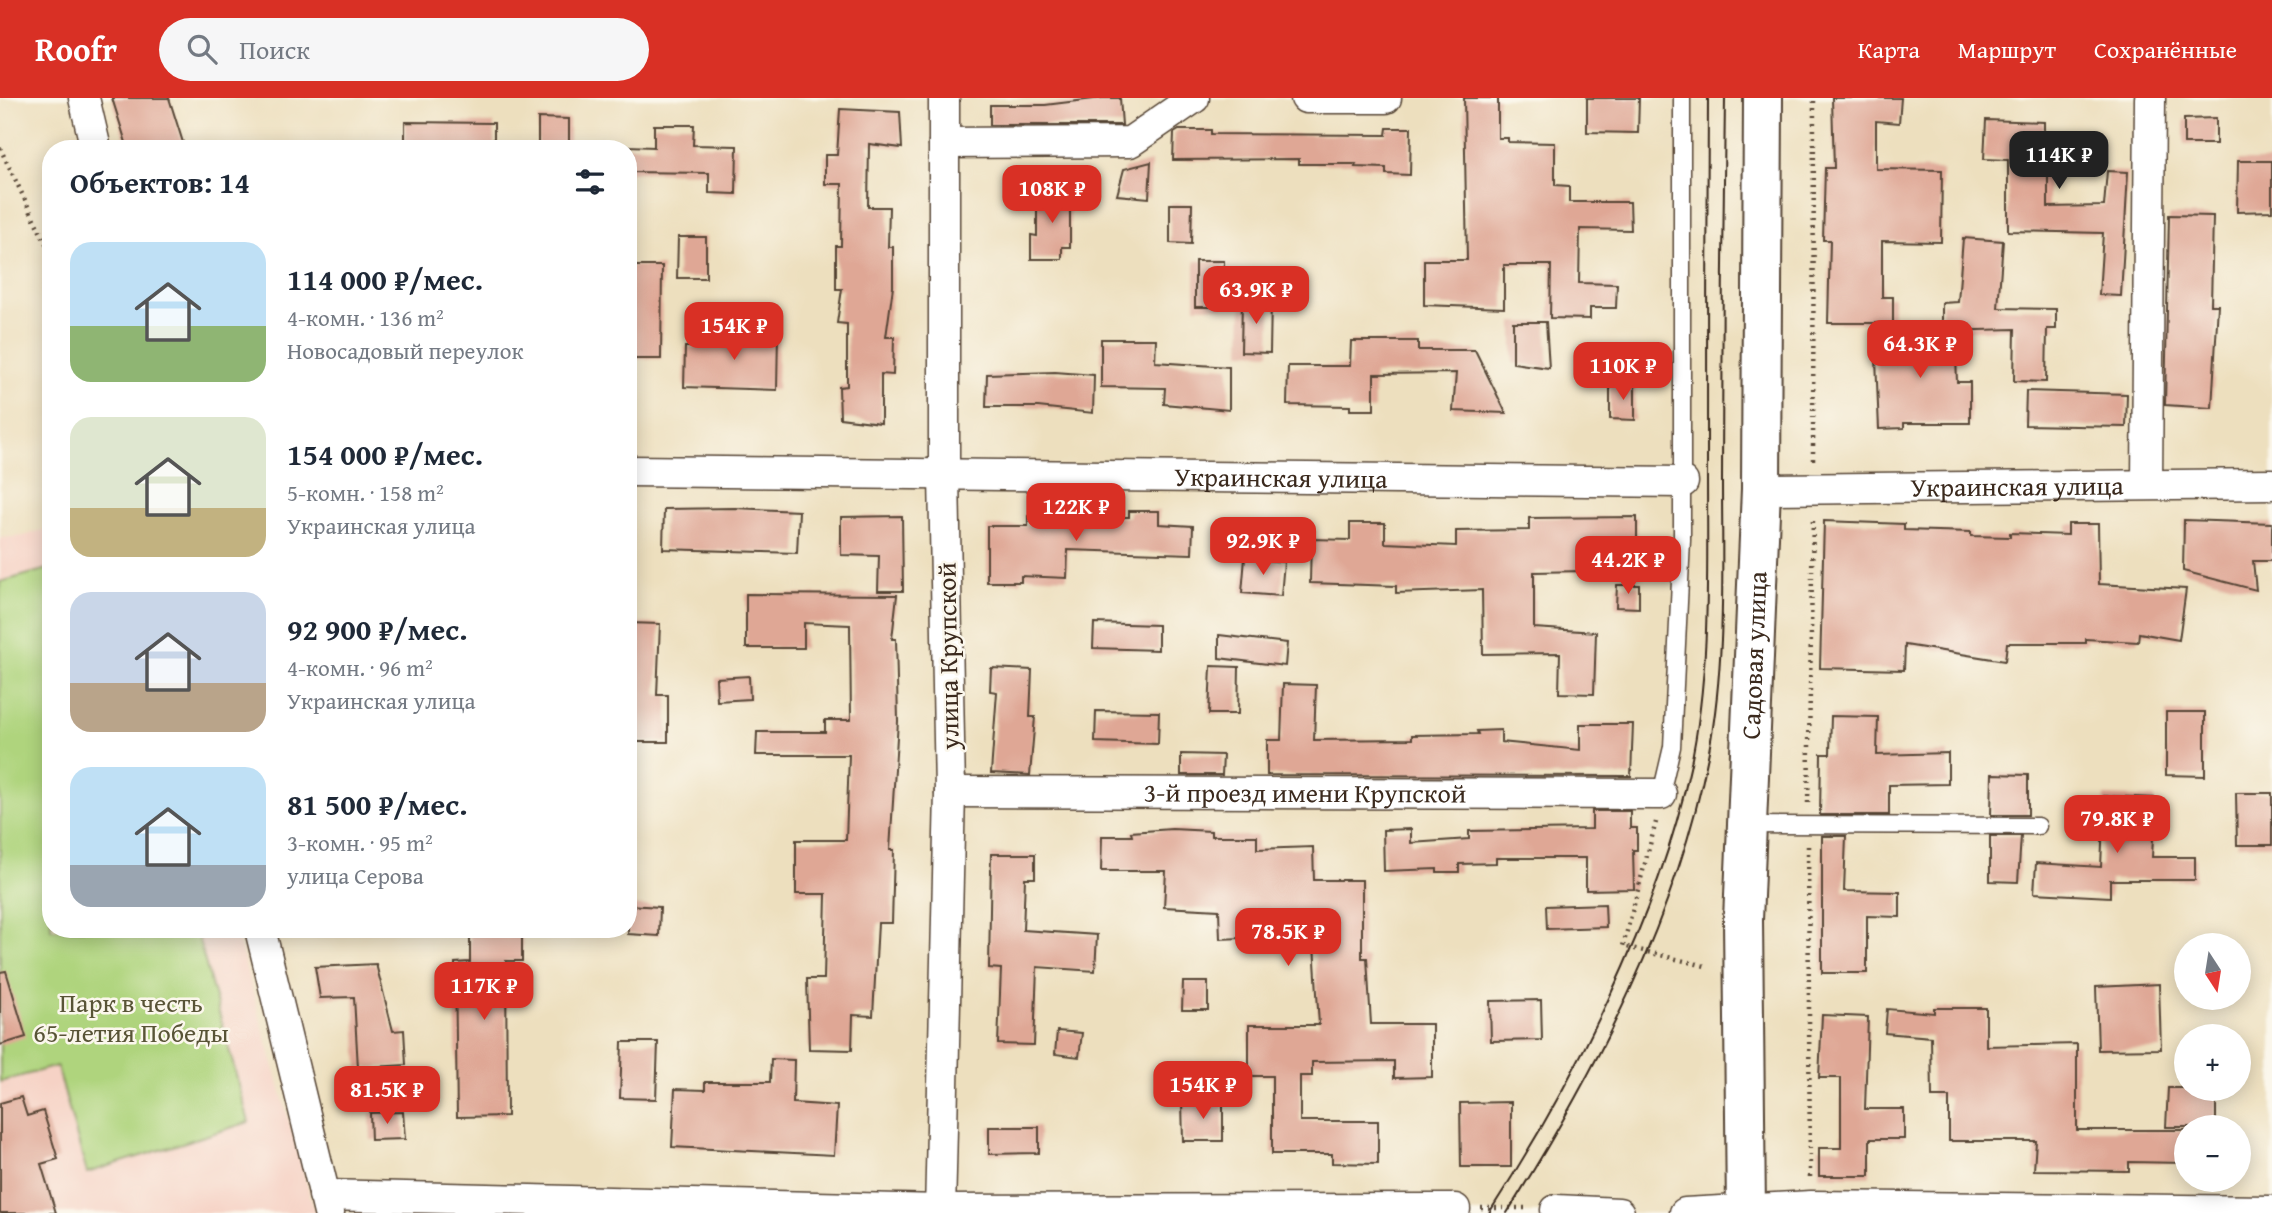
<!DOCTYPE html>
<html lang="ru">
<meta charset="utf-8">
<style>
:root{--surface:#fff;--page:#f6f6f7;--text:#1f2937;--muted:#747a83;--accent:#d93025}
body{margin:0;font-family:"Gentium Book Plus",serif;background:var(--page);color:var(--text);height:100vh;display:flex;flex-direction:column;font-size:26px;white-space:nowrap}
*{box-sizing:border-box;margin:0}
p{font-size:23px;color:var(--muted)}
.icon{flex:none;width:38px;height:38px;fill:none;stroke:currentColor;stroke-width:2;stroke-linecap:round;stroke-linejoin:round}
.map{position:relative;flex:1;overflow:hidden}
.details{position:absolute;left:42px;top:42px;width:595px;height:798px;display:flex;flex-direction:column;background:var(--surface);border-radius:28px;box-shadow:0 4px 18px #0003}
.details>*{flex:none}
.needle{width:46px;rotate:168deg}
.fabs{position:absolute;left:2174px;top:835px;display:grid;gap:14px}
.fabs a{display:grid;place-items:center;width:77px;height:77px;border-radius:50%;background:var(--surface);box-shadow:0 4px 18px #0003;font-size:35px}
.price{position:absolute;translate:-50% -60px;padding:0 16px;border-radius:14px;background:var(--accent);color:#fff;font-size:23px;line-height:46px;filter:drop-shadow(0 2px 4px #0008)}
.price::after{content:'';position:absolute;left:50%;top:42px;width:21px;height:16px;margin-left:-10px;background:inherit;clip-path:polygon(0 0,100% 0,50% 100%)}
.price.active{background:#222;color:#fff}
ul{padding:0;list-style:none}
li{display:flex;align-items:center;gap:21px;height:175px;padding:0 28px}
li span{display:grid;place-items:center;flex:none;width:196px;height:140px;border-radius:21px;color:#555}
li>.icon{margin-inline-start:auto}
span .icon{width:84px;height:84px;fill:#fffc;stroke-width:1}
li b{font-size:30px}
h2{display:flex;justify-content:space-between;align-items:center;height:84px;padding:0 28px;font-size:30px}
header{display:flex;align-items:center;gap:42px;box-sizing:border-box;height:98px;padding:0 35px;background:var(--accent);color:#fff}
header strong{font-size:33px}
nav{display:flex;gap:38px;margin-inline-start:auto;font-size:24px}
.search{width:490px;height:63px;background:var(--page);display:flex;align-items:center;gap:18px;box-sizing:border-box;padding:0 24px;border-radius:38px;color:var(--muted);font-size:26px}
.map>svg:first-child{display:block}
.built{fill:#f6d2c5}
.green{fill:#afd47d;stroke:#757f4e;stroke-width:2}
.building{fill:#dfa795}
.lines{fill:none;stroke-linecap:round;stroke-linejoin:round}
.lane-casing{stroke:#564536;stroke-width:19}
.street-casing{stroke:#564536;stroke-width:33}
.secondary-casing{stroke:#564536;stroke-width:42}
.path{stroke:#564536;stroke-width:4.5;stroke-dasharray:2 5;stroke-linecap:butt}
.lane{stroke:#fff;stroke-width:16}
.street{stroke:#fff;stroke-width:30}
.secondary{stroke:#fff;stroke-width:38}
.tram{stroke:#3b2a1e;stroke-width:2}
.labels{text-anchor:middle;stroke-width:5;stroke-linejoin:round;paint-order:stroke}
.street-label{font-size:26px;fill:#3b2a1e;stroke:#fbf7ec}
.park-label{font-size:26px;fill:#585436;stroke:#fbf7ec}
</style>
<header>
<strong>Roofr</strong>
<div class="search"><svg class="icon" aria-label="search" viewBox="0 0 24 24"><circle cx="10" cy="10" r="6"/><path d="M15 15l6 6"/></svg>Поиск</div>
<nav><a>Карта</a><a>Маршрут</a><a>Сохранённые</a></nav>
</header>
<div class="map">
<svg width="2272" height="1115" viewBox="0 0 2272 1115">
<rect width="100%" height="100%" fill="#fbf7ec"/>
<filter id="ink" filterUnits="userSpaceOnUse"><feTurbulence type="fractalNoise" baseFrequency=".0143" numOctaves="2"/><feDisplacementMap in="SourceGraphic" scale="14" xChannelSelector="R" yChannelSelector="G"/><feConvolveMatrix kernelMatrix="1 2 1 2 8 2 1 2 1" color-interpolation-filters="sRGB"/></filter>
<filter id="wash" filterUnits="userSpaceOnUse"><feTurbulence type="fractalNoise" baseFrequency=".00686" numOctaves="4" result="noise"/><feDisplacementMap in="SourceGraphic" scale="28" xChannelSelector="R" yChannelSelector="G"/><feGaussianBlur stdDeviation="1.57" result="paint"/><feColorMatrix in="noise" values="0 0 0 0 0 0 0 0 0 0 0 0 0 0 0 0 0 1.4 0 .05"/><feComposite in="paint" operator="in"/></filter>
<g filter="url(#wash)">
<rect width="100%" height="100%" fill="#eddfbe"/>
<path class="built" d="M51 429V831H235L315 1115H0V440L24 438Z"/>
<path class="green" d="M51 470V831H196L249 1024 87 1075 57 968 0 984V484Z"/>
<g id="blocks">
<path class="building" d="M112 0H169L185 51H128Z
M1102 0H1120L1122 27H990V7H1045Z
M1464 0H1498V40H1508V44L1555 45V87L1569 88V104H1630L1631 132 1580 131 1579 185 1617 186 1616 210H1590V221L1550 220 1551 167H1504V210L1424 207V162H1467Z
M1587 0H1639L1638 35 1587 34Z
M1832 0H1901L1899 25 1876 23V71L1942 72 1941 144 1882 143V199H1893V225H1828L1830 142H1823L1825 70H1834Z
M840 11 900 14 902 50 869 46 868 109H889L888 149H893V189L886 239H894L893 277 881 276V325L840 320 839 289 847 288V226L837 225 842 191H836V148H841L842 86H825V57H837Z
M538 20 569 21V51H538Z
M2216 20V46H2184V21Z
M1986 22 2044 24V37L2098 40 2097 66 2048 64V109L2104 108 2107 73 2128 74 2121 198 2099 197 2103 135 2008 133V62L1984 61Z
M405 24 494 25V51H405Z
M654 27H694L693 47 737 48 736 96 709 95V75L628 74V48L654 49Z
M1387 30H1411L1410 77 1386 76V70L1355 69 1356 66H1299V61L1173 62 1174 35 1179 32H1211V36L1386 37Z
M2238 63H2272V113L2237 114Z
M1151 64 1149 100 1117 97 1124 71Z
M1037 93H1070V149H1062V161H1031V137L1037 138Z
M1170 106H1192L1191 146 1170 145Z
M2169 117 2213 118 2211 207H2218L2212 310 2165 307Z
M678 139H706V180H677Z
M1963 140 2003 143 1998 210 2056 211V231H2047L2046 284 2014 283 2015 231 1942 233V205L1958 204Z
M1195 163H1224V209H1195Z
M628 168H662L661 261H628Z
M1242 201H1271L1270 255 1241 254Z
M1513 224H1546L1549 270 1513 265Z
M1955 233 1957 284H1970V325H1904V330L1879 331 1875 237Z
M715 234H778L777 292 684 289 685 249H715Z
M1101 241H1156L1155 264 1229 269V312L1164 306 1165 290 1101 289Z
M1351 243H1418V252H1475L1506 315 1453 313 1456 275 1374 276V312H1350V308L1287 307 1288 268H1350Z
M1055 274 1094 277 1093 315 1038 309H986L987 276Z
M1610 286H1635V322L1610 321Z
M2026 293 2127 296 2126 329 2025 327Z
M735 410 799 413 797 455 663 451 664 411Z
M1129 413H1159V426L1193 428 1192 456 1068 452 1067 480 1021 478V484H987V428H1028V418L1129 419Z
M902 418 903 493H878L879 458 841 457V419Z
M1637 419V472L1534 474V530L1596 534 1594 596 1559 595 1560 555 1483 556 1482 492 1396 495V488L1310 485 1311 441 1350 442V425H1385V445L1456 448V433L1529 432V420Z
M2184 422 2272 425V463H2253L2256 492 2183 473Z
M1824 423 1904 426V432L1971 434V438L2010 439V435L2068 437V426H2098L2099 486 2186 491 2179 542 2139 535 2138 544 2086 541V545H2007L2005 563 1905 547 1904 572 1820 570Z
M1245 460 1284 464 1281 498 1242 495Z
M1617 487H1639V510L1616 509Z
M746 496 897 497 892 541H896L898 623 890 752H894L892 825H878L873 918 853 917 852 952 809 951 807 881H824L826 796H796V742H846L849 657H756L757 634H825V622H851L850 527 804 525V550H746Z
M628 525 660 526 657 597H668V644H628Z
M1094 525 1158 527V552L1093 550Z
M1219 537 1287 545 1285 568 1219 560Z
M1211 568 1239 569 1238 616H1209Z
M991 570 1032 572 1030 619H1035L1030 677 991 675 997 594 990 593Z
M749 578 750 601 717 603 716 580Z
M1283 586 1316 587 1314 642 1412 641V637L1478 636 1477 633 1501 632V644L1580 652V626H1633L1631 678 1267 677V642H1281Z
M1096 613 1159 614 1158 646 1095 644Z
M2166 614H2205V678L2166 677Z
M1831 618 1878 619 1877 657 1948 655V686L1889 687V717H1820L1821 656H1830Z
M1181 656 1223 657 1222 677H1181Z
M1992 676 2028 677V717H1991Z
M2236 695H2272V747H2237Z
M2104 698 2155 700 2152 759H2195V782H2110V799L2034 795 2036 765 2101 769Z
M1592 713H1630V730H1637V752H1633L1634 791 1586 792V760H1496V765L1459 766V774H1437V771L1384 773 1383 732 1411 731V745L1469 741V733L1592 731Z
M1172 731 1211 733V738H1257V751L1313 749 1314 782H1362V860H1367L1371 926H1432V979L1394 980V963L1312 964V978H1300V1023H1378V1066L1332 1065V1056H1272V978H1249V927H1319L1314 847 1265 850 1264 839 1220 841 1219 812 1164 809 1166 773H1101L1102 738H1132L1131 734Z
M1822 738H1846L1844 793 1900 794V819L1867 818V875H1822Z
M1990 738H2021L2018 784 1990 783Z
M991 756H1035V780H1025L1023 832 1097 837 1095 873 1037 869 1034 947 998 946 1001 871 989 870Z
M1605 806 1606 829 1547 831 1546 808Z
M628 807 660 809 659 838 628 836Z
M470 831H522V863H506L507 1018 457 1019 455 865 470 864Z
M376 866 393 933 404 932 406 967 358 970 354 899 320 900 315 869Z
M6 873 26 939 0 947V874Z
M1183 884H1208V912H1182Z
M2159 886 2161 951 2098 952 2096 889Z
M1541 902 1542 942 1491 943 1490 903Z
M1934 910H1986V948L2077 946V1032H2186V1065L2129 1064V1073L2034 1072 2036 1043H1949V999H1932L1931 939 1885 935 1887 911 1934 915Z
M1822 917 1868 919 1865 1011H1904V1041H1870V1078H1819V1050H1841V980H1819Z
M1057 933 1082 935 1079 959 1055 956Z
M622 944H658L656 1001 620 1000Z
M771 961 794 962 793 1005 837 1008 834 1057 672 1049 675 991 705 992V984H770Z
M2168 990H2216V1029H2166Z
M21 999 27 1018 43 1013 58 1061 41 1066 56 1115H0V1005Z
M1182 1003H1223V1043H1183Z
M1511 1004V1069H1461L1460 1005Z
M403 1014 405 1041 371 1042 370 1015Z
M989 1029H1039V1055L989 1056Z"/>
</g>
</g>
<g filter="url(#ink)">
<use href="#blocks" fill-opacity="0" stroke="#564536" stroke-width="2"/>
<g class="lines">
<defs>
<path id="lane" d="M1661 696 1672 649 1682 442V0
M1748 727 2038 728"/>
<g id="street">
<path d="M84 0 96 51"/>
<path d="M1306 0H1386"/>
<path d="M944 45 1130 44 1194 0"/>
<path id="s1" d="M628 373 1683 384"/>
<path d="M2147 386 2150 0"/>
<path id="s2" d="M1761 391 2272 386"/>
<path id="s3" d="M950 694 1661 696"/>
<path d="M260 831 329 1115"/>
<path d="M324 1097 940 1112 1455 1111"/>
<path d="M1556 1112 1619 1115"/>
<path d="M940 1115 950 694 944 377V0"/>
<path d="M1685 1115 1811 1108 2272 1113"/>
</g>
<g id="secondary">
<path id="s4" d="M1746 1115 1743 822 1761 391 1763 0"/>
</g>
</defs>
<use href="#lane" class="lane-casing"/>
<use href="#street" class="street-casing"/>
<use href="#secondary" class="secondary-casing"/>
<path class="path" d="M0 50 51 156
M1813 362 1814 0
M1808 705 1813 419
M1656 724 1623 848 1705 868
M1808 748 1810 1079
M1481 1110H1528"/>
<use href="#lane" class="lane"/>
<use href="#street" class="street"/>
<use href="#secondary" class="secondary"/>
<path class="tram" d="M1489 1115C1572 987 1658 820 1690 670 1711 574 1707 472 1707 374 1707 249 1707 125 1708 0
M1507 1115C1596 974 1678 817 1709 653 1726 563 1722 470 1722 379 1722 253 1723 126 1725 0"/>
</g>
</g>
<g class="labels">
<g class="street-label">
<text dy="9" stroke="none"><textPath href="#s1" startOffset="653">Украинская улица</textPath></text>
<text dy="9" stroke="none"><textPath href="#s2" startOffset="256">Украинская улица</textPath></text>
<text transform="translate(948 558) rotate(-91)" y="9">улица Крупской</text>
<text dy="9" stroke="none"><textPath href="#s4" startOffset="558">Садовая улица</textPath></text>
<text dy="9" stroke="none"><textPath href="#s3" startOffset="355">3-й проезд имени Крупской</textPath></text>
</g>
<g class="park-label">
<text x="131" y="914">Парк в честь<tspan x="131" dy="30">65-летия Победы</tspan></text>
</g>
</g>
</svg>
<div class="fabs">
<a><svg class="needle" viewBox="-14 -14 28 28"><path d="M0-13l5 13h-10z" fill="#e53935"/><path d="M0 13l5-13h-10z" fill="#747a83"/></svg></a>
<a>+</a>
<a>−</a>
</div>
<b class="price active" style="left:2059px;top:93px">114K ₽</b>
<b class="price" style="left:1052px;top:127px">108K ₽</b>
<b class="price" style="left:1256px;top:228px">63.9K ₽</b>
<b class="price" style="left:734px;top:264px">154K ₽</b>
<b class="price" style="left:1920px;top:282px">64.3K ₽</b>
<b class="price" style="left:1623px;top:304px">110K ₽</b>
<b class="price" style="left:1076px;top:445px">122K ₽</b>
<b class="price" style="left:1263px;top:479px">92.9K ₽</b>
<b class="price" style="left:1628px;top:498px">44.2K ₽</b>
<b class="price" style="left:2117px;top:757px">79.8K ₽</b>
<b class="price" style="left:1288px;top:870px">78.5K ₽</b>
<b class="price" style="left:484px;top:924px">117K ₽</b>
<b class="price" style="left:1203px;top:1023px">154K ₽</b>
<b class="price" style="left:387px;top:1028px">81.5K ₽</b>
<section class="details">
<h2>Объектов: 14<svg class="icon" aria-label="filters" viewBox="0 0 24 24"><path d="M4 7h16M4 17h16"/><circle cx="9" cy="7" r="2"/><circle cx="15" cy="17" r="2"/></svg></h2>
<ul>
<li><span style="background:linear-gradient(#bfe0f5 60%,#8fb573 0)"><svg class="icon" aria-label="home" viewBox="0 0 24 24"><path d="M3 11l9-7 9 7M6 9v11h12V9"/></svg></span><div><b>114 000 ₽/мес.</b><p>4-комн. · 136 m²</p><p>Новосадовый переулок</p></div></li>
<li><span style="background:linear-gradient(#dfe7d0 65%,#c2b280 0)"><svg class="icon" aria-label="home" viewBox="0 0 24 24"><path d="M3 11l9-7 9 7M6 9v11h12V9"/></svg></span><div><b>154 000 ₽/мес.</b><p>5-комн. · 158 m²</p><p>Украинская улица</p></div></li>
<li><span style="background:linear-gradient(#c9d6e8 65%,#b9a48a 0)"><svg class="icon" aria-label="home" viewBox="0 0 24 24"><path d="M3 11l9-7 9 7M6 9v11h12V9"/></svg></span><div><b>92 900 ₽/мес.</b><p>4-комн. · 96 m²</p><p>Украинская улица</p></div></li>
<li><span style="background:linear-gradient(#bfe0f5 70%,#9aa5b1 0)"><svg class="icon" aria-label="home" viewBox="0 0 24 24"><path d="M3 11l9-7 9 7M6 9v11h12V9"/></svg></span><div><b>81 500 ₽/мес.</b><p>3-комн. · 95 m²</p><p>улица Серова</p></div></li>
</ul>
</section>
</div>
